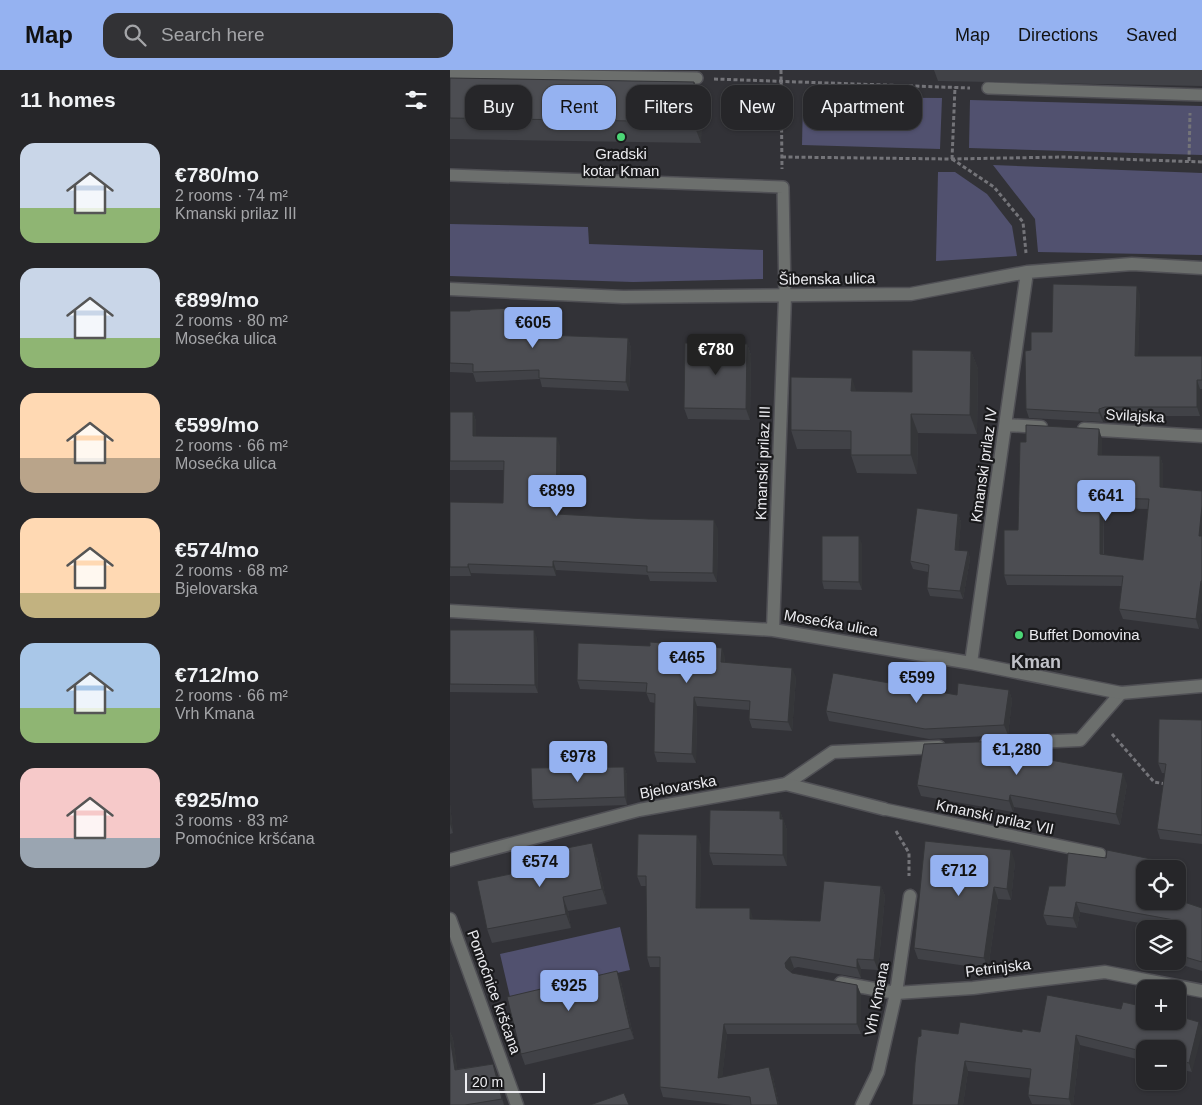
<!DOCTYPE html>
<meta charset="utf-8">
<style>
:root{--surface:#262629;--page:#323235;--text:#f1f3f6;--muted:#a4a5a8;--line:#424346;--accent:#95b2f1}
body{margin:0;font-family:Arial,sans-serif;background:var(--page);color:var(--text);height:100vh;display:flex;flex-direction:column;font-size:19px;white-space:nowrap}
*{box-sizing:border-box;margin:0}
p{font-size:16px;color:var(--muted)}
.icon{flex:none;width:28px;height:28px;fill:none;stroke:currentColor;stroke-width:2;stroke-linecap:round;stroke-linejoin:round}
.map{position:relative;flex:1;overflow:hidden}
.drawer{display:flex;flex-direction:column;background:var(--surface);width:450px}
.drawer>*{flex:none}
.banner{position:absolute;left:15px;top:15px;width:475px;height:45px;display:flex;gap:10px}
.fabs{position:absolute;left:686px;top:790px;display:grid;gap:10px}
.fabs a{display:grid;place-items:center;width:50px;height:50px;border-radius:10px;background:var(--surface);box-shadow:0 1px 4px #0004,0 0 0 1px var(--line);font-size:25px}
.scale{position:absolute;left:15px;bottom:12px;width:80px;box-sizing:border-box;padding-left:5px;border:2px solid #ececf0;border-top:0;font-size:14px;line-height:18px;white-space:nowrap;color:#ececf0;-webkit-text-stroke:4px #1a1a1c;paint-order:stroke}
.price{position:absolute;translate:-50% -42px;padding:0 11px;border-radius:5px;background:var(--accent);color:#111;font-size:16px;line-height:32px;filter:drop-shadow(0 1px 2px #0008)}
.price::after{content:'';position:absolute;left:50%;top:30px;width:15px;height:11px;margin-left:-8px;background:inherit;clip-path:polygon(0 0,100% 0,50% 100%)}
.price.on{background:#222;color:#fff}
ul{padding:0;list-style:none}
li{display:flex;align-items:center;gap:15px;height:125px;padding:0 20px}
li span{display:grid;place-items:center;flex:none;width:140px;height:100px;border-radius:15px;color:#555}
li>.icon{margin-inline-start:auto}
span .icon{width:60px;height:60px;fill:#fffc;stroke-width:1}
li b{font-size:21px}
h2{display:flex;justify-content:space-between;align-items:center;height:60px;padding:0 20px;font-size:21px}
.tag{padding:0 18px;border-radius:15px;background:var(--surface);box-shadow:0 1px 4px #0004,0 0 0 1px var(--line);font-size:18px;line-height:45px}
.tag.on{background:var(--accent);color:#111}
header{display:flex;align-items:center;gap:30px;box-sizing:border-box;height:70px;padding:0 25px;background:var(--accent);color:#111}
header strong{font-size:24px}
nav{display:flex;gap:28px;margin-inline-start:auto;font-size:18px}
.search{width:350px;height:45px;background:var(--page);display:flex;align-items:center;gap:12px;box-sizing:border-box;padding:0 18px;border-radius:15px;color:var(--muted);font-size:19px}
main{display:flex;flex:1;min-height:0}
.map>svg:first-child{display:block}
.green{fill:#51516f}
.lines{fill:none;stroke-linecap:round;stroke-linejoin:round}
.service-casing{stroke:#505055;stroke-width:14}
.pedestrian-casing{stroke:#505055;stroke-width:15}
.minor-casing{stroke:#505055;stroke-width:15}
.path{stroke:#747479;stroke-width:3;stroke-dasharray:4 2.5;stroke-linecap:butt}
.service{stroke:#6c6f6d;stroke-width:11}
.pedestrian{stroke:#6c6f6d;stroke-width:12}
.minor{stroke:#6c6f6d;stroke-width:12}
.wall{fill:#414247;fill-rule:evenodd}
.shaded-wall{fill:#353639}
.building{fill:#4c4d52;stroke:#353639;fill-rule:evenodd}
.poi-dot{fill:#4cd676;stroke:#1a1a1c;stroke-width:2}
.labels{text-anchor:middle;stroke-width:4.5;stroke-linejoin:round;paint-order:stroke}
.poi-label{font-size:15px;fill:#ececf0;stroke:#1a1a1c}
.street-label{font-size:15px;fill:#ececf0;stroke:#1a1a1c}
.quarter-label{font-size:18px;font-weight:bold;fill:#c1c2c8;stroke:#1a1a1c}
</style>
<header>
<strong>Map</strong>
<div class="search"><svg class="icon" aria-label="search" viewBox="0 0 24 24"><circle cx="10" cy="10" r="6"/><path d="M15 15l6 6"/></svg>Search here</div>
<nav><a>Map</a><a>Directions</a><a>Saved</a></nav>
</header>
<main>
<section class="drawer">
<h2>11 homes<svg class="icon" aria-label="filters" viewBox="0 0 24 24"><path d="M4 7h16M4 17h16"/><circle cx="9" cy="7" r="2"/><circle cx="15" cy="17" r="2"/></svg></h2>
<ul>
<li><span style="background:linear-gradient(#c9d6e8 65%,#8fb573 0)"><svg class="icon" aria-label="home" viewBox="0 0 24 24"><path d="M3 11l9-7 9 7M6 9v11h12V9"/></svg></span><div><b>€780/mo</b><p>2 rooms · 74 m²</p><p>Kmanski prilaz III</p></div></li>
<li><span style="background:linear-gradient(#c9d6e8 70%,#8fb573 0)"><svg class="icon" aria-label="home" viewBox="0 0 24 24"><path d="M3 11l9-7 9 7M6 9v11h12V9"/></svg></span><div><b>€899/mo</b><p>2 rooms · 80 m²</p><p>Mosećka ulica</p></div></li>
<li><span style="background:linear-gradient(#ffd9b3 65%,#b9a48a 0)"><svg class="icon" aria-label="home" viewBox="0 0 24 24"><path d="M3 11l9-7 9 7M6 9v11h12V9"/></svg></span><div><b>€599/mo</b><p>2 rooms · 66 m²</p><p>Mosećka ulica</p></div></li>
<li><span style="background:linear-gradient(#ffd9b3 75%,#c2b280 0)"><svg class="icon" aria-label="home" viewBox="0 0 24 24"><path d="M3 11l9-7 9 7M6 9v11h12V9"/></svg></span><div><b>€574/mo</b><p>2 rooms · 68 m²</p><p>Bjelovarska</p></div></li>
<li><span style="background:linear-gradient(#a9c7e8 65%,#8fb573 0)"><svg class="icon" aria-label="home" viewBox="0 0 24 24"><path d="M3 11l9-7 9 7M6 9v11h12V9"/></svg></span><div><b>€712/mo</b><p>2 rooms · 66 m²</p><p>Vrh Kmana</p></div></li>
<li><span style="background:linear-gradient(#f6c9c9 70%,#9aa5b1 0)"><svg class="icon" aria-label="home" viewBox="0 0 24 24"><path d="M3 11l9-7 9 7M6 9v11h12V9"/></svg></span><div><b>€925/mo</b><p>3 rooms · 83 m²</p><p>Pomoćnice kršćana</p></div></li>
</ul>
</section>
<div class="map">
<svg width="752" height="1035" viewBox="0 0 752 1035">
<rect width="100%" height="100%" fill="#323237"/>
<path class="green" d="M353 27 492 28 490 79 352 75Z
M520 30 752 36V85L519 78Z
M543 95 752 103V185L588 182 585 149Z
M488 102H505L537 124 562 156 567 186 486 191Z
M0 154 138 157 139 174 313 180V209L183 212 0 206Z
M170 857 180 900 60 927 50 884Z"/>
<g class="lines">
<defs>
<path id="service" d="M0 4 247 8
M538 18 752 25
M0 105 333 117 335 226
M434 739 650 784"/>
<path id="pedestrian" d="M536 674 630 670 671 623
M336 714 383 682 489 677"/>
<path id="minor" d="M0 219 173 227 461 224 577 202 682 194 752 198
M556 355 591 357
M634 359 752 366
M0 541 323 560 521 593 671 623 752 616
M323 560 335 226
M521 593 577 202
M0 790 189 740 336 714 434 739
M0 849 67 1035
M391 913 446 923 523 918 655 902 752 921
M412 1035 428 1002 446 923 460 826"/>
</defs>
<use href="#service" class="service-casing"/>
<use href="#pedestrian" class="pedestrian-casing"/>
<use href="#minor" class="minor-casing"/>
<path class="path" d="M331 0 332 99
M264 9 520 18
M332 87 502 89 612 87 752 92
M502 89 544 117 573 152 576 183
M502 89 505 17
M739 91 740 43
M662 664 704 712 716 714
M446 761 459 783V806"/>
<use href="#service" class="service"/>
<use href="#pedestrian" class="pedestrian"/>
<use href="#minor" class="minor"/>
</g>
<path class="wall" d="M484 0H752V16L488 11Z
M0 8 244 12 252 34 251 73 0 69Z
M690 225 688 286H752V319H750V346H659L653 348V352L579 348 576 339 581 280 602 262Z
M64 238 67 247 68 264 178 268 181 278 179 321 92 317 90 309 26 312 23 303 0 302V241H20Z
M297 274 301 285 300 350 238 349 234 338Z
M521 281 528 299 527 364 468 363 467 404 407 403 401 385V379H347L341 360 407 321 462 322Z
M0 342H23L26 351V366L110 376V444L268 459 267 512 200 511 198 505 106 500V506L21 503V506H0V432L53 433 54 400H0Z
M652 369V385L710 386 713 395V418L752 421V538L749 559 673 549 669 539 672 516 557 515 554 505 568 460ZM654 438 698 439 693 490 654 485Z
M508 444 511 452 508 481H518L520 489 513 529 480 526 477 518 478 502 463 499 460 491Z
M412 474V520L374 519 372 511Z
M0 560 87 568 88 623 0 622Z
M275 587V593L346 607 342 661 302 658 299 649V640L247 636 246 693 207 692 204 682 205 633 200 632 196 622 130 619 127 610Z
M559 620 562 630 558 665 479 669 379 651 376 641Z
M752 650V774L710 769 707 759 715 703H712L708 693Z
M552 671 556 682 677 714 670 755 564 737 563 742 471 726 467 715Z
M174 697 177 705V735L84 738 82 730Z
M0 734 3 763 0 764Z
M330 741 337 760V796L263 795 259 783Z
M251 775 250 838 303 848V849L370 851 431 816 435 826 428 900 411 899V908L348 897 344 898 340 902 342 903 407 915 411 925V964H277L272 1007H323L329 1035H283L213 1027 210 1017V897H200L197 887 196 816H191L187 806Z
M147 787 157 834 118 841 121 858 42 873 37 859Z
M565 792 561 830 548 829 538 899 468 889 464 878Z
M615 816 695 831 752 838V901L719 891H728V859H722L630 842 627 858 597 855 593 845Z
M171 912 184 969 75 995 71 984Z
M728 951 742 1002 728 999V979H695V991L630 975 623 1035 582 1034 578 1025 580 1008 518 1001 513 1035 508 964 590 962Z
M0 962 3 969 7 999 43 994 47 1005 54 1035H0Z"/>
<path class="shaded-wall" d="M244 12 252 34 251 73 243 52Z
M687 216 690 225 688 295 685 286Z
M64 238 67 247 68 273 65 264Z
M178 268 181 278 179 321 176 312Z
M297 274 301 285 300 350 296 339Z
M521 281 528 299 527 364 520 345Z
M402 308 408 326 401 321Z
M747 310 750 319V346L747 337Z
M649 339 653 348V352L649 343Z
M23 342 26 351V375L23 366Z
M461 344 468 363 467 404 461 385Z
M649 359 652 369V395L648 385Z
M107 367 110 376V453L106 444Z
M710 386 713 395V427L710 417Z
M650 428 654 438 653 494 650 484Z
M752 436V473L749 466Z
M508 444 511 452 508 488 505 480Z
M264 450 268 459 267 512 263 503Z
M409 466 412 474V520L409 512Z
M518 481 520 489 513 529 510 521Z
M103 491 106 500V506L103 497Z
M18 494 21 503V506L18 497Z
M751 511 752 514V538L749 559 746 549Z
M84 560 87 568 88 623 85 615Z
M272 578 275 587 274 602 271 592Z
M342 598 346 607 342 661 338 652Z
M559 620 562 630 558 665 554 655Z
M244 627 247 636 246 693 242 684Z
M552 671 556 682 554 693 550 681Z
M174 697 177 705V735L175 727Z
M673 703 677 714 670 755 666 744Z
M560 725 564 737 563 742 559 731Z
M0 734 3 763 0 754Z
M330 741 337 760V796L333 785 330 749Z
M247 765 251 775 250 849 246 838Z
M142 773 147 787 157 834 152 819Z
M561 780 565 792 561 830 557 819Z
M706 790 709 799H704Z
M431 816 435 826 428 900 424 890Z
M544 817 548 829 538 899 534 888Z
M113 827 118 841 121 858 116 844Z
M626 832 630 842 627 858 623 848Z
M300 838 303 848V859L300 849Z
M340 887 344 898 339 903 336 898 335 893Z
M407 889 411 899V908L407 898Z
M167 901 171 912 184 969 180 958Z
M407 915 411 925V964L407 954Z
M749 952 752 959V964L742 1002 739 993Z
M274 954 277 964 271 1018 268 1008Z
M0 962 3 969 9 1011 5 1000 0 967Z
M626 965 630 975 623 1035H621L619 1029Z
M515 991 518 1001 513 1035H508Z
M43 994 47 1005 54 1035 52 1029Z
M319 997 323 1007 329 1035H328Z"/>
<path class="building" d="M0 8 244 12 243 52 0 48Z
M603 214 687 216 685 286H752V310H747V337H655L649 339V343L576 339 575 281 581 280V262H602Z
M64 238 65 264 178 268 176 312 89 308V300L23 302V294L0 293V241H20V240Z
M235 273 297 274 296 339 234 338Z
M462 280 521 281 520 345 461 344V385H401V361L341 360V307L402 308 401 321 462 322Z
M0 342H23V366L107 367 106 444 198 449 264 450 263 503 197 502V496L103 491V497L18 494V497H0V432L53 433 54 391H0Z
M576 355 649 359 648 385 710 386V417L752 421V436L749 466H752V511H751L746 549 669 539 673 506 554 505V460H568L570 372H576ZM650 428 699 429 693 490 650 484Z
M467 438 508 444 505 480 518 481 510 521 477 518 479 495 460 491Z
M372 466H409V512L372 511Z
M0 560H84L85 615 0 614Z
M200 572 272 578 271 592 342 598 338 652 299 649 300 631 244 627 242 684 204 682 205 624 196 623 197 613 127 610 128 573 200 576Z
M383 603 507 625 508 613 559 620 554 655 475 659 376 641Z
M709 649 752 650V765L707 759 716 694 708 693Z
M552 671 550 681 673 703 666 744 560 725 559 731 467 715 474 674Z
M174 697 175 727 82 730 81 698Z
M260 740 330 741V749H333V785L259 783Z
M188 764 247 765 246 838H300V849L370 851 374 811 431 816 424 890 407 889V898L345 887H340L335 893 336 898 342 903 407 915V954H274L268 1008 319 997 328 1035H301L300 1027 210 1017V887H197L196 806H187Z
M475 771 561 780 557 819 544 817 534 888 464 878Z
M142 773 152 819 113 827 116 844 37 859 27 811 94 797 91 783Z
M657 780 706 790 704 799H695V831H728V830L752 838V892L728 885V859H722L724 850 626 832 623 848 593 845 599 816H615L618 783 656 788Z
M167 901 180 958 71 984 57 927Z
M597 925 671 939 673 932 695 937V951H728V946L749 952 739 993 728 990V979H695V982L626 965 619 1029 578 1025 581 999 515 991 508 1035H462L465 993 468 967 471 966V959L508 964 510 952 572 962V959L590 962Z
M0 967 5 1000 43 994 52 1029 15 1035H0Z
M174 1023 179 1035H140Z"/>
<g class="poi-dot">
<circle cx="171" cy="67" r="5"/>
<circle cx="569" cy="565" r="5"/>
</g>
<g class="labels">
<g class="poi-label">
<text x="171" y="89">Gradski<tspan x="171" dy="17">kotar Kman</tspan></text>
<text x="579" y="570" text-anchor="start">Buffet Domovina</text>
</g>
<g class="street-label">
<text transform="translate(377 209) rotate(-1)" y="5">Šibenska ulica</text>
<text transform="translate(685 346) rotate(3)" y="5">Svilajska</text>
<text transform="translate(313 393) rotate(-88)" y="5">Kmanski prilaz III</text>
<text transform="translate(534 395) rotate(-82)" y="5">Kmanski prilaz IV</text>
<text transform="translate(381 553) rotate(10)" y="5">Mosećka ulica</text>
<text transform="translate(228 717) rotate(-10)" y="5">Bjelovarska</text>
<text transform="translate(545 747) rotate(12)" y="5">Kmanski prilaz VII</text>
<text transform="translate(548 898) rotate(-7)" y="5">Petrinjska</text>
<text transform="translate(44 922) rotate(70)" y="5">Pomoćnice kršćana</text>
<text transform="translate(427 929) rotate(-79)" y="5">Vrh Kmana</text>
</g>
<g class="quarter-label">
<text x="586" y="598">Kman</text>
</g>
</g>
</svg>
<div class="fabs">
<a><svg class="icon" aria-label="locate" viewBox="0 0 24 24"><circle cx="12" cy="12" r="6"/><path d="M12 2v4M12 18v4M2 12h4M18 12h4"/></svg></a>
<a><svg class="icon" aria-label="layers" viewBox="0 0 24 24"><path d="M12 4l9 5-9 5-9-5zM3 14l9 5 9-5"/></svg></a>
<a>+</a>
<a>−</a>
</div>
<div class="scale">20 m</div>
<b class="price" style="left:83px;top:279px">€605</b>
<b class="price on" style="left:266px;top:306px">€780</b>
<b class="price" style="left:107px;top:447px">€899</b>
<b class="price" style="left:656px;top:452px">€641</b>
<b class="price" style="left:237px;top:614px">€465</b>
<b class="price" style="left:467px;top:634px">€599</b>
<b class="price" style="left:567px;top:706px">€1,280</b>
<b class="price" style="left:128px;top:713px">€978</b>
<b class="price" style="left:90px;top:818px">€574</b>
<b class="price" style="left:509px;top:827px">€712</b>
<b class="price" style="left:119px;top:942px">€925</b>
<div class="banner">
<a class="tag">Buy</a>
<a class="tag on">Rent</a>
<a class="tag">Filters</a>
<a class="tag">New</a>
<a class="tag">Apartment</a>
</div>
</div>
</main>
